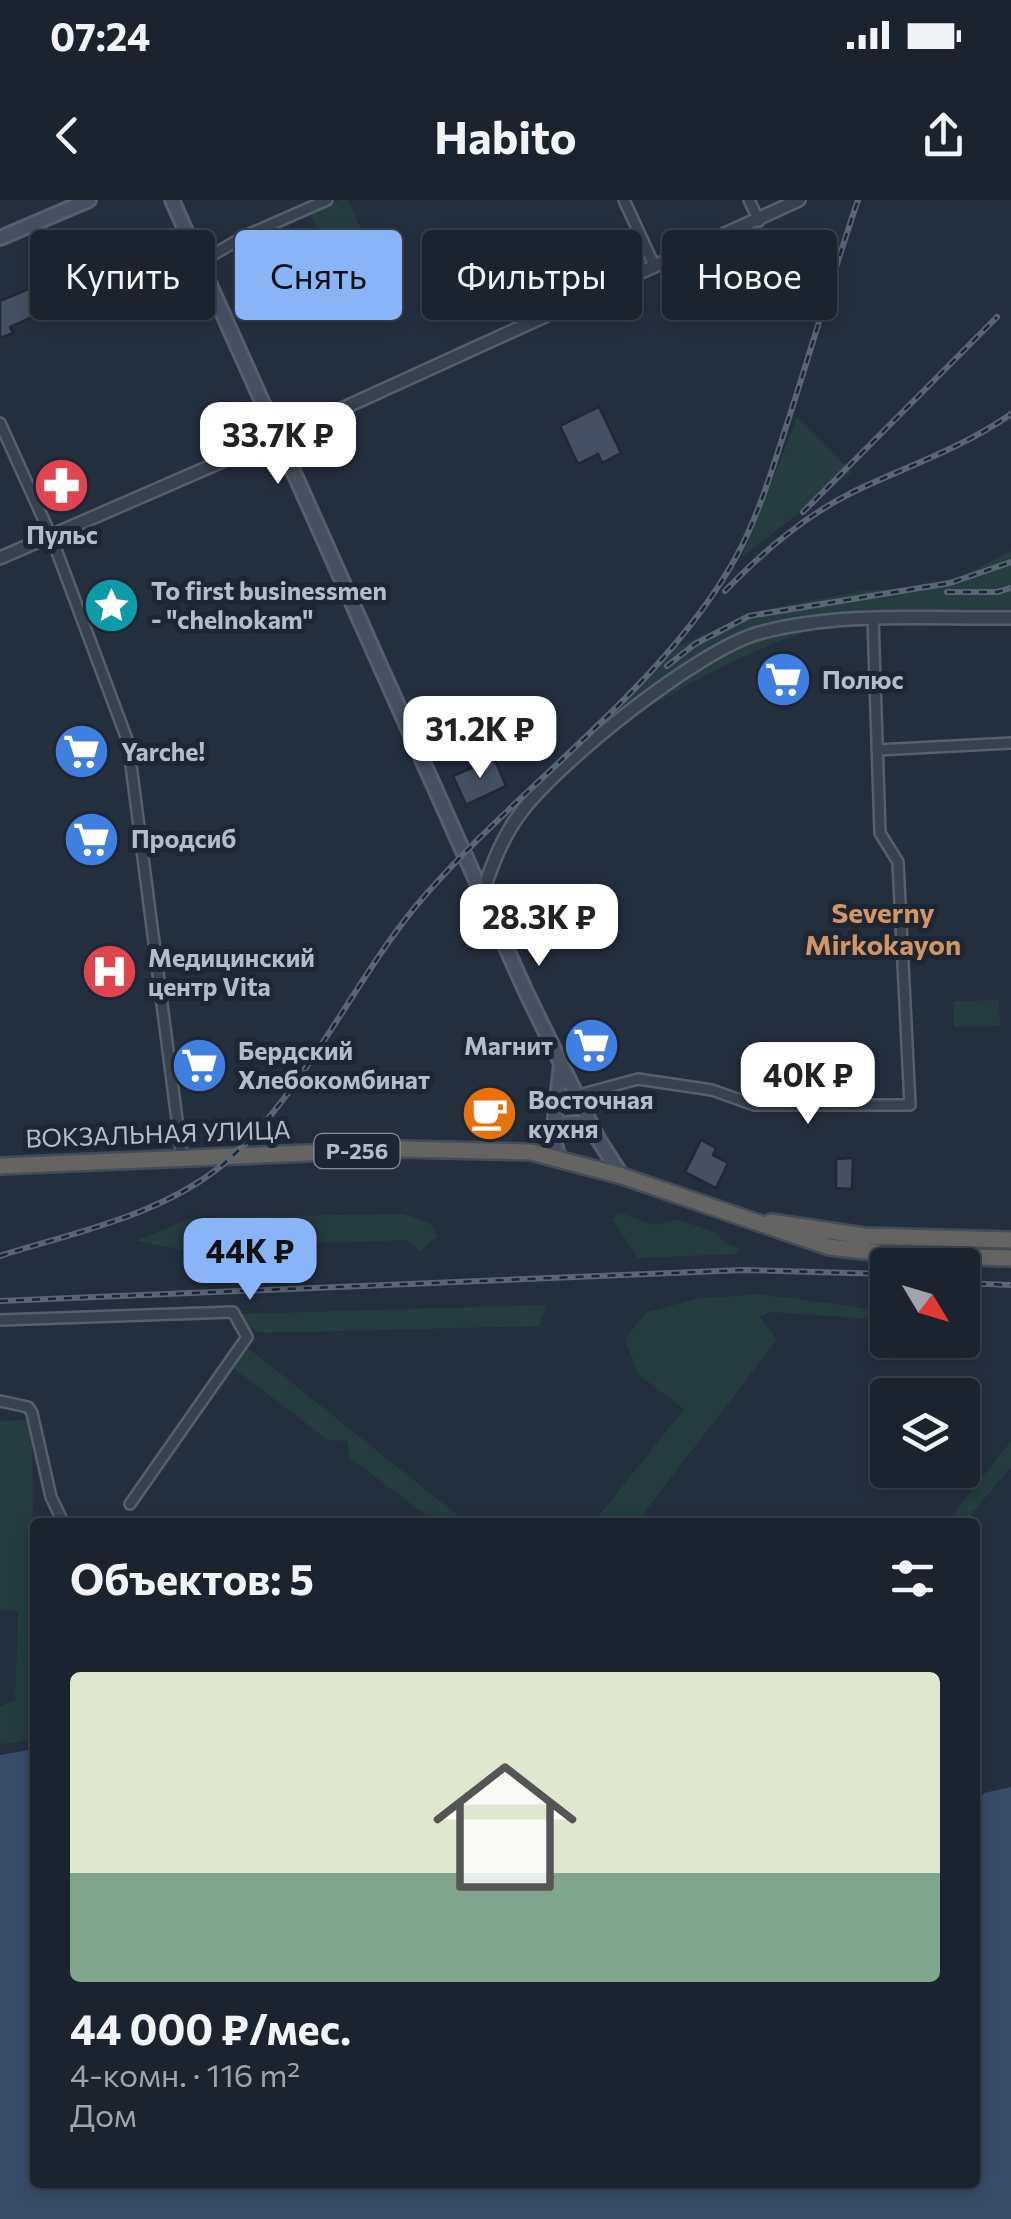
<!DOCTYPE html>
<html lang="ru">
<meta charset="utf-8">
<style>
:root{--surface:#1b232e;--page:#242b36;--text:#f1f3f6;--muted:#a0a4aa;--line:#39404a;--accent:#8ab4f8}
body{margin:0;font-family:Commissioner,sans-serif;background:var(--page);color:var(--text);height:100vh;display:flex;flex-direction:column;font-size:38px;white-space:nowrap}
*{box-sizing:border-box;margin:0}
p{font-size:32px;color:var(--muted)}
.icon{flex:none;width:55px;height:55px;fill:none;stroke:currentColor;stroke-width:2;stroke-linecap:round;stroke-linejoin:round}
.map{position:relative;flex:1;overflow:hidden}
.panel{position:absolute;left:30px;top:1318px;width:950px;height:670px;display:flex;flex-direction:column;background:var(--surface);border-radius:10px;box-shadow:0 5px 15px #0003,0 0 0 2px var(--line)}
.panel>*{flex:none}
.top-card{position:absolute;left:30px;top:30px;width:952px;height:90px;display:flex;gap:20px}
.needle{width:65px;rotate:128deg}
.controls{position:absolute;left:870px;top:1048px;display:grid;gap:20px}
.controls a{display:grid;place-items:center;width:110px;height:110px;border-radius:10px;background:var(--surface);box-shadow:0 5px 15px #0003,0 0 0 2px var(--line);font-size:50px}
.price{position:absolute;translate:-50% -85px;padding:0 22px;border-radius:20px;background:#fff;color:#222;font-size:32px;line-height:65px;filter:drop-shadow(0 2px 5px #0008)}
.price::after{content:'';position:absolute;left:50%;top:60px;width:30px;height:22px;margin-left:-15px;background:inherit;clip-path:polygon(0 0,100% 0,50% 100%)}
.price.active{background:var(--accent);color:#111}
ul{padding:0;list-style:none}
li{display:grid;align-content:center;gap:20px;height:530px;padding:0 40px}
li span{display:grid;place-items:center;height:310px;border-radius:10px;color:#555}
li>.icon{margin-inline-start:auto}
span .icon{width:180px;height:180px;fill:#fffc;stroke-width:1}
li b{font-size:42px}
h2{display:flex;justify-content:space-between;align-items:center;height:120px;padding:0 40px;font-size:42px}
.tag{padding:0 35px;border-radius:10px;background:var(--surface);box-shadow:0 5px 15px #0003,0 0 0 2px var(--line);font-size:35px;line-height:90px}
.tag.active{background:var(--accent);color:#111}
.status{display:flex;justify-content:space-between;align-items:center;height:70px;padding:0 50px;background:var(--surface);direction:ltr}
.status svg{height:28px;fill:currentColor}
header{display:flex;justify-content:space-between;align-items:center;height:130px;padding:0 40px;background:var(--surface);font-size:45px;font-weight:700}
.map>svg:first-child{display:block}
.green{fill:#263c3f}
.water{fill:#394c67}
.building{fill:#455162;stroke:#1f2835;stroke-width:2.5}
.lines{fill:none;stroke-linecap:round;stroke-linejoin:round}
.minor-casing{stroke:#565f6c;stroke-width:14}
.tertiary-casing{stroke:#565f6c;stroke-width:16}
.secondary-casing{stroke:#565f6c;stroke-width:18}
.trunk-casing{stroke:#434c59;stroke-width:20}
.minor{stroke:#38414e;stroke-width:9}
.tertiary{stroke:#38414e;stroke-width:11}
.secondary{stroke:#465061;stroke-width:12}
.trunk{stroke:#656462;stroke-width:15}
.rail-casing{stroke:#5a6575;stroke-width:6}
.rail{stroke:#1d2633;stroke-width:2.5;stroke-dasharray:8;stroke-linecap:butt}
.labels{text-anchor:middle;stroke-width:10;stroke-linejoin:round;paint-order:stroke}
.shield{fill:#1d2633;stroke:#878f9c;stroke-width:2.5}
.shield-label{font-size:22px;font-weight:bold;fill:#b4bcc9}
.poi-label{font-size:25px;font-weight:bold;fill:#b4bcc9;stroke:#1d2633;text-anchor:start}
.street-label{font-size:25px;fill:#b4bcc9;stroke:#1d2633}
.neighbourhood-label{font-size:28px;font-weight:bold;fill:#d59563;stroke:#1d2633}
</style>
<div class="status"><b>07:24</b><svg viewBox="0 0 49 12"><path d="M0 12V9h3v3zM5 12V6h3v6zM10 12V3h3v9zM15 12V0h3v12zM26 1h20v11H26zM47 4h2v5h-2z"/></svg></div>
<header><svg class="icon" aria-label="back" viewBox="0 0 24 24"><path d="M15 5l-7 7 7 7"/></svg>Habito<svg class="icon" aria-label="share" viewBox="0 0 24 24"><path d="M12 15V3M7 8l5-5 5 5M5 13v7h14v-7"/></svg></header>
<div class="map">
<svg width="1011" height="2019" viewBox="0 0 1011 2019">
<rect width="100%" height="100%" fill="#242f3e"/>
<path class="green" d="M340 0H348L362 31 325 48 310 13Z
M797 218 852 272 742 357Z
M1011 351V414C973 414 933 409 896 412 778 423 672 494 573 552L668 451 757 411 867 390 910 389 958 379Z
M999 800 1000 826 954 827V801Z
M618 1012 655 1025 678 1019 716 1033 725 1043 739 1048 736 1054 638 1058 612 1019Z
M403 1014 431 1024 437 1036 421 1051 405 1040 179 1049 136 1041 186 1020 212 1017Z
M759 1094 887 1111V1120L771 1112 760 1117 777 1140 643 1314 636 1322H594L684 1209 639 1175 625 1140 645 1113 695 1099Z
M546 1105 539 1126 260 1133 238 1124V1114Z
M247 1147 466 1322H435L350 1258 347 1241 328 1240 232 1167Z
M32 1220 35 1540 0 1544V1506L15 1501 18 1411 0 1410V1221Z
M1011 1241V1267L965 1322H947Z"/>
<path class="water" d="M35 1549V1982H975V1608L984 1593 1011 1587V2019H0V1555Z"/>
<path class="building" d="M79 53 99 95 62 112 43 70Z
M31 88 43 112 10 127 13 133 0 138V101Z
M599 207 621 253 602 263 598 254 578 264 560 226Z
M494 558 506 586 466 605 453 576Z
M78 619H99V625H105V652H101V658H78Z
M701 940 716 948 713 955 728 963 716 988 685 972Z
M853 958 852 989 836 988V959Z"/>
<g class="lines">
<defs>
<path id="minor" d="M624 0 655 67
M749 0 759 21
M199 63 245 36 327 0
M0 223 51 336 128 542 182 958
M877 550 1011 543
M579 895 638 879 712 890 754 905H910L898 662 880 633 873 419
M0 1120 233 1112 247 1137 130 1304
M0 1201 28 1207 32 1213 51 1297 63 1322"/>
<path id="tertiary" d="M0 358 335 212 799 0
M482 694C492 665 503 635 522 611 561 560 698 450 759 433 839 411 929 419 1011 418"/>
<path id="secondary" d="M172 0 526 792 598 939 622 976
M0 38 89 0
M553 925 590 922
M559 959 553 936 561 864"/>
<path id="trunk" d="M0 966 403 949 531 952 622 976 829 1047 899 1055 1011 1058
M771 1022 864 1036 1011 1040"/>
</defs>
<use href="#minor" class="minor-casing"/>
<use href="#tertiary" class="tertiary-casing"/>
<use href="#secondary" class="secondary-casing"/>
<use href="#trunk" class="trunk-casing"/>
<use href="#minor" class="minor"/>
<use href="#tertiary" class="tertiary"/>
<use href="#secondary" class="secondary"/>
<use href="#trunk" class="trunk"/>
<defs>
<path id="rail" d="M803 312 997 117
M725 391C763 352 803 317 853 292 907 266 961 249 1011 214
M947 392H997L1011 388
M667 466 695 444 749 416 950 383 1011 362
M0 1056C72 1033 154 1017 216 970 298 906 349 787 416 706 514 589 663 490 736 357 758 317 771 273 785 230 810 154 832 76 858 0
M962 1083 1011 1085
M0 1101 744 1070 888 1074"/>
</defs>
<use href="#rail" class="rail-casing"/>
<use href="#rail" class="rail"/>
</g>
<defs>
<symbol id="pharmacy-disc" viewBox="-11 -11 22 22"><circle r="9.5" fill="#e0444e" stroke="#1d2633"/><path d="M-2-6h4v4h4v4h-4v4h-4v-4h-4v-4h4Z" fill="#fff"/></symbol>
<symbol id="sight-disc" viewBox="-11 -11 22 22"><circle r="9.5" fill="#0f9aa8" stroke="#1d2633"/><path d="M0-6L1.8-2.2L6-1.7L2.9 1.2L3.7 5.4L0 3.3L-3.7 5.4L-2.9 1.2L-6-1.7L-1.8-2.2Z" fill="#fff"/></symbol>
<symbol id="supermarket-disc" viewBox="-11 -11 22 22"><circle r="9.5" fill="#3f7fe0" stroke="#1d2633"/><path d="M-6-5.5h2.5l.6 2H6L4.5 2H-2.5L-4.4-4H-6ZM-1.5 3.2a1.3 1.3 0 1 0 .1 0ZM3 3.2a1.3 1.3 0 1 0 .1 0Z" fill="#fff"/></symbol>
<symbol id="hospital-disc" viewBox="-11 -11 22 22"><circle r="9.5" fill="#e0444e" stroke="#1d2633"/><path d="M-5-5h3v3.5h4V-5h3V5h-3V1.5h-4V5h-3Z" fill="#fff"/></symbol>
<symbol id="cafe-disc" viewBox="-11 -11 22 22"><circle r="9.5" fill="#e8710a" stroke="#1d2633"/><path d="M-5.5-4.5H6V0H3Q3 3.5 0 3.5H-2.5Q-5.5 3.5-5.5 0ZM3-3.2v2h1.7v-2ZM-6 4.5H4V6H-6Z" fill="#fff"/></symbol>
</defs>
<g fill-rule="evenodd">
<use href="#pharmacy-disc" x="30" y="254" width="63" height="63"/>
<use href="#sight-disc" x="80" y="374" width="63" height="63"/>
<use href="#supermarket-disc" x="752" y="448" width="63" height="63"/>
<use href="#supermarket-disc" x="50" y="520" width="63" height="63"/>
<use href="#supermarket-disc" x="60" y="608" width="63" height="63"/>
<use href="#hospital-disc" x="78" y="740" width="63" height="63"/>
<use href="#supermarket-disc" x="560" y="814" width="63" height="63"/>
<use href="#supermarket-disc" x="168" y="834" width="63" height="63"/>
<use href="#cafe-disc" x="458" y="882" width="63" height="63"/>
</g>
<g class="labels">
<rect class="shield" x="314.5" y="934" width="85" height="34" rx="8"/>
<g class="shield-label">
<text x="357" y="959">Р-256</text>
</g>
<g class="poi-label">
<text x="62" y="344" text-anchor="middle">Пульс</text>
<text x="151" y="400">To first businessmen<tspan x="151" dy="29">- "chelnokam"</tspan></text>
<text x="822" y="489">Полюс</text>
<text x="121" y="561">Yarche!</text>
<text x="131" y="648">Продсиб</text>
<text x="148" y="767">Медицинский<tspan x="148" dy="29">центр Vita</tspan></text>
<text x="553" y="855" text-anchor="end">Магнит</text>
<text x="238" y="860">Бердский<tspan x="238" dy="29">Хлебокомбинат</tspan></text>
<text x="528" y="909">Восточная<tspan x="528" dy="29">кухня</tspan></text>
</g>
<g class="street-label">
<text transform="translate(158 934) rotate(-2)" y="9">ВОКЗАЛЬНАЯ УЛИЦА</text>
</g>
<g class="neighbourhood-label">
<text x="883" y="723">Severny<tspan x="883" dy="32">Mirkokayon</tspan></text>
</g>
</g>
</svg>
<div class="controls">
<a><svg class="needle" viewBox="-14 -14 28 28"><path d="M0-13l5 13h-10z" fill="#e53935"/><path d="M0 13l5-13h-10z" fill="#a0a4aa"/></svg></a>
<a><svg class="icon" aria-label="layers" viewBox="0 0 24 24"><path d="M12 4l9 5-9 5-9-5zM3 14l9 5 9-5"/></svg></a>
</div>
<b class="price" style="left:278px;top:287px">33.7K ₽</b>
<b class="price" style="left:480px;top:581px">31.2K ₽</b>
<b class="price" style="left:539px;top:769px">28.3K ₽</b>
<b class="price" style="left:808px;top:927px">40K ₽</b>
<b class="price active" style="left:250px;top:1103px">44K ₽</b>
<div class="top-card">
<a class="tag">Купить</a>
<a class="tag active">Снять</a>
<a class="tag">Фильтры</a>
<a class="tag">Новое</a>
</div>
<section class="panel">
<h2>Объектов: 5<svg class="icon" aria-label="filters" viewBox="0 0 24 24"><path d="M4 7h16M4 17h16"/><circle cx="9" cy="7" r="2"/><circle cx="15" cy="17" r="2"/></svg></h2>
<ul>
<li><span style="background:linear-gradient(#dfe7d0 65%,#7fa58c 0)"><svg class="icon" aria-label="home" viewBox="0 0 24 24"><path d="M3 11l9-7 9 7M6 9v11h12V9"/></svg></span><div><b>44 000 ₽/мес.</b><p>4-комн. · 116 m²</p><p>Дом</p></div></li>
</ul>
</section>
</div>
